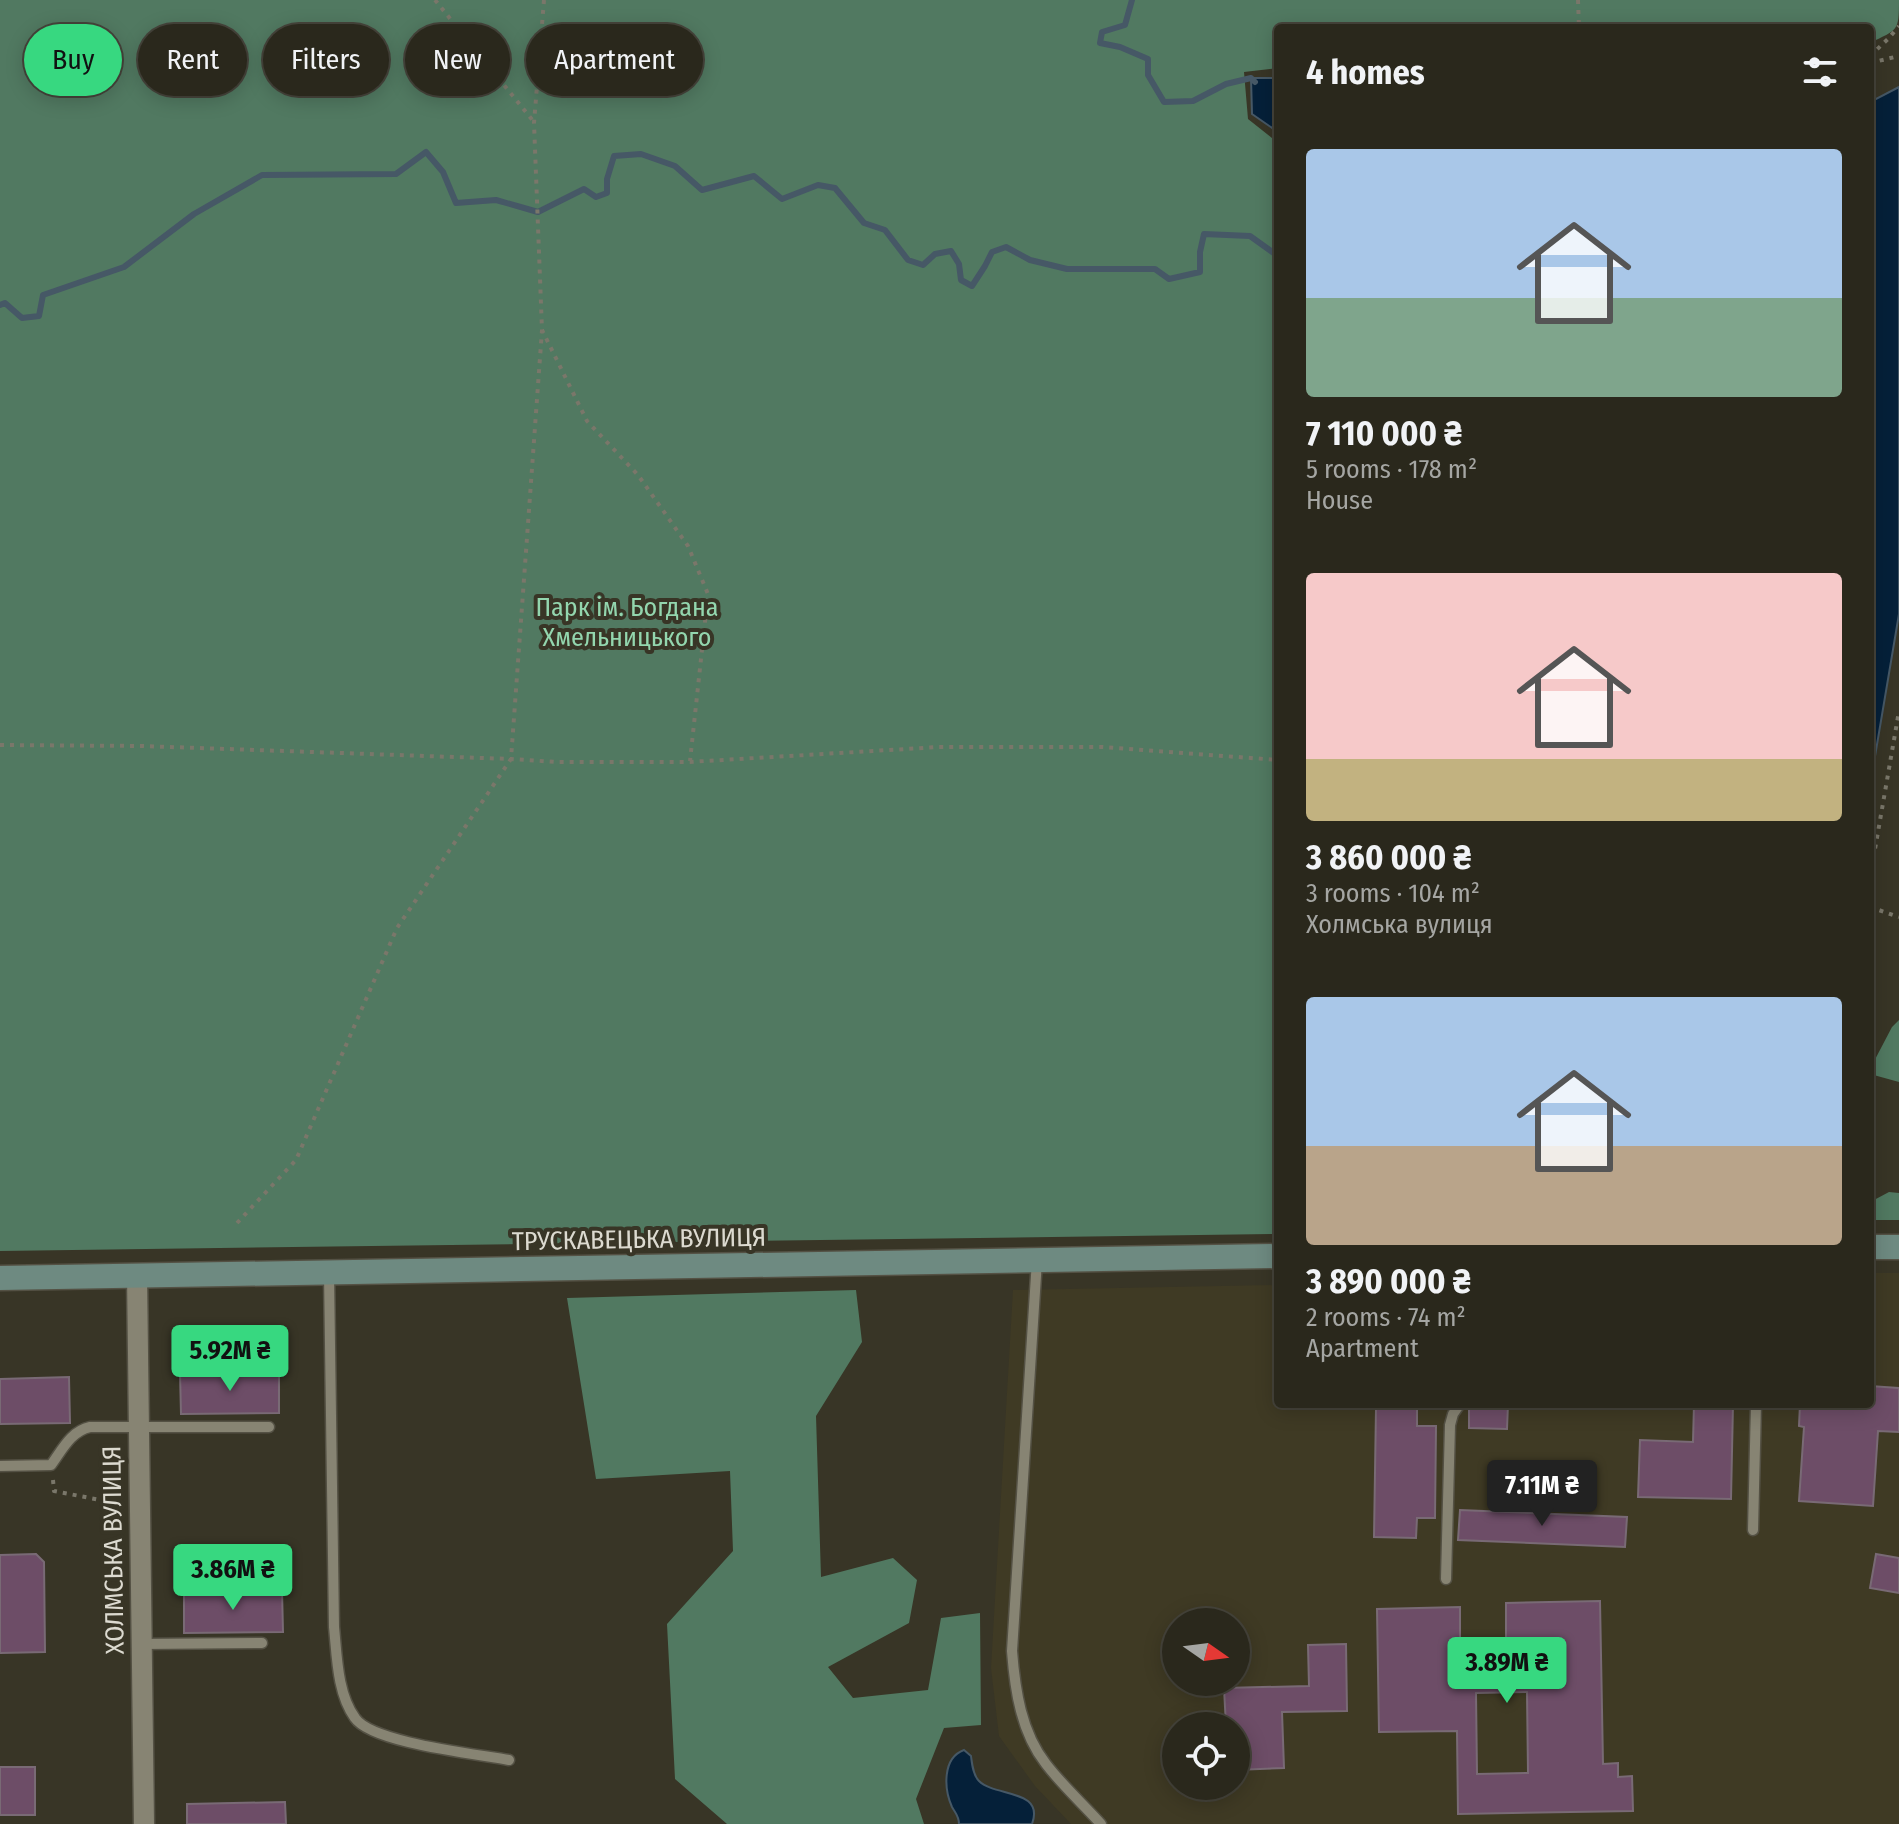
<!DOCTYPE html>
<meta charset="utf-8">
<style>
:root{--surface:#2a281c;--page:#323025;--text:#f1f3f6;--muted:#a5a6a3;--line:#46443b;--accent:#37d880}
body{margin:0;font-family:"Fira Sans Condensed",sans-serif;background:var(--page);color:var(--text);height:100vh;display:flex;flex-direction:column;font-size:30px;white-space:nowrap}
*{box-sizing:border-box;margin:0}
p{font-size:26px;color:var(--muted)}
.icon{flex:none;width:44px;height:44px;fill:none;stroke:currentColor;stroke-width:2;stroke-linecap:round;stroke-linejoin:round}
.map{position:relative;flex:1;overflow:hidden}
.side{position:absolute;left:1274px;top:24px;width:600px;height:1384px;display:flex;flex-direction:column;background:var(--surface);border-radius:8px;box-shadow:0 4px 20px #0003,0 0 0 2px var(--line)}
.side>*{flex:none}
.guide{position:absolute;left:24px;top:24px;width:760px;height:72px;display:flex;gap:16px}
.needle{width:52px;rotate:104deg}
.tools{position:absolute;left:1162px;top:1608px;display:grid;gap:16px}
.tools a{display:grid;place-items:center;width:88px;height:88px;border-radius:50%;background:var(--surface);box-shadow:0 4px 20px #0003,0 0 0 2px var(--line);font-size:40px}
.price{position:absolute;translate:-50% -68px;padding:0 18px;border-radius:8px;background:var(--accent);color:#111;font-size:26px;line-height:52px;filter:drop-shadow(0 2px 4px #0008)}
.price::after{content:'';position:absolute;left:50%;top:48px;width:24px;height:18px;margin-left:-12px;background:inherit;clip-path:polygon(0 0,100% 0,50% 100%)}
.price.current{background:#222;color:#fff}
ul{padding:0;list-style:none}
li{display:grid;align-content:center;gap:16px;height:424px;padding:0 32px}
li span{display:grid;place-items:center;height:248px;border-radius:8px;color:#555}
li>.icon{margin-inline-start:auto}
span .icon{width:144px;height:144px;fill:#fffc;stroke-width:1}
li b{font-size:34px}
h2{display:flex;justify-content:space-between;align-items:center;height:96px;padding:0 32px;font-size:34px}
.pill{padding:0 28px;border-radius:36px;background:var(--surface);box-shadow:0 4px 20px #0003,0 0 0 2px var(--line);font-size:28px;line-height:72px}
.pill.current{background:var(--accent);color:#111}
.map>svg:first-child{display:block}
.built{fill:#3f3a24;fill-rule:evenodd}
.forest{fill:#517961}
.water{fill:#052039;stroke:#465866;stroke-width:2}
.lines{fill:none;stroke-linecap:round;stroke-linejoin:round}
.stream{stroke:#465866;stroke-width:6}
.building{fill:#6d4d67;stroke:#796a75;stroke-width:2;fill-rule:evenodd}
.lane-casing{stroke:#545144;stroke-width:13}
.street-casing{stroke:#545144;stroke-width:23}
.secondary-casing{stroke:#545144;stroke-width:27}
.path{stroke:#7a776a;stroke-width:4;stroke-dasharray:4 6;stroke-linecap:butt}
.lane{stroke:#878473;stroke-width:10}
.street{stroke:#878473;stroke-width:20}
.secondary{stroke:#6e8a81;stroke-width:24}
.labels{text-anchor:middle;stroke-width:8;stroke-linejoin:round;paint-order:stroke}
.park-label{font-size:26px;fill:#93d6ae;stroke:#383526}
.street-label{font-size:26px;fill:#dcdad0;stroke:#383526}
</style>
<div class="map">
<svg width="1899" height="1824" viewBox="0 0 1899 1824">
<rect width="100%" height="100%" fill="#383526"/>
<path class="built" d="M1870 1273H1899V1824H1071L1035 1786 999 1736 991 1668 1013 1290 1278 1285V1404H1870ZM1176 1622H1236V1682H1176ZM1176 1726H1236V1786H1176Z"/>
<path class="forest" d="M0 0H1899C1899 32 1898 29 1870 43V28H1278V68L1244 72 1248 119 1277 142 1278 146V1234L0 1251Z
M1899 1020V1082L1870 1074V1069L1892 1027Z
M1889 1192 1899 1193V1220H1874V1200Z
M856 1290 862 1342 816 1416 821 1577 893 1558 917 1580 909 1623 828 1667 853 1698 928 1690 941 1618 980 1613 981 1725 944 1728 916 1799 924 1824H727L675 1779 667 1624 733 1551 730 1471 596 1479 567 1298Z"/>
<path class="water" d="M1251 78H1278V132L1252 114Z
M1899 87V614L1870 786V102Z
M964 1750 971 1756C972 1764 973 1775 979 1781 995 1797 1045 1789 1032 1824H959C959 1816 956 1814 952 1807 944 1789 942 1758 964 1750Z"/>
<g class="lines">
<path class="stream" d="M1132 0 1125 25 1102 32 1100 43 1120 47 1148 59V75L1164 102 1193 101 1226 84 1251 78 1255 82
M0 305 5 303 22 318 39 316 43 295 124 267 194 214 262 175 396 174 426 152 443 172 456 203 496 200 538 212 584 189 596 197 607 193V179L614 156 641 154 675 166 702 190 754 176 782 199 818 185 835 188 864 223 885 230 908 260 923 265 935 254 951 251 959 264 961 280 972 286 985 266 992 252 1006 247 1030 260 1067 269H1155L1169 279 1200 272V252L1204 234 1250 236 1278 256"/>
</g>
<path class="building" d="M279 1371V1413L181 1414 180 1373Z
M69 1377 70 1423 0 1424V1379Z
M1870 1386 1899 1388V1432L1878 1431 1873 1506 1799 1501 1804 1427 1799 1426 1800 1404H1870Z
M1469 1404H1508L1507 1429 1469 1428Z
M1694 1404H1733L1731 1499 1638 1497 1640 1440 1693 1442Z
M1376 1408H1417V1426H1436L1435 1518H1417L1416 1538 1374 1537Z
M1460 1510 1627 1517 1625 1547 1458 1540Z
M36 1554 44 1562 45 1652 0 1653V1555Z
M1876 1554 1899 1558V1593L1870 1588Z
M282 1590 283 1632 184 1633V1592Z
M1600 1601 1603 1764 1618 1763V1777L1632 1776 1633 1811 1458 1814 1457 1731 1379 1732 1377 1609 1460 1607V1641H1506V1603ZM1527 1692 1528 1773 1477 1774 1476 1693Z
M1346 1644 1347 1711 1282 1712 1284 1768 1236 1770V1726H1226L1224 1688 1309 1686 1308 1645Z
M0 1767H35V1815H0Z
M285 1802 286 1824H187V1804Z"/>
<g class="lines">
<defs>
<path id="lane" d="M1037 1260 1012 1651C1015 1690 1021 1732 1046 1764 1062 1785 1083 1804 1101 1824
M329 1274 334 1627C337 1656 337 1693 355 1718 372 1743 477 1754 509 1760
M0 1466 51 1465C62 1450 71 1431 90 1427H269
M1753 1530 1756 1404
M1446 1579 1450 1425 1453 1414 1460 1404
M141 1644 262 1643"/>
<path id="street" d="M137 1275 144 1824"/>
<path id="secondary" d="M1870 1247H1899
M0 1278 1278 1256"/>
</defs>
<use href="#lane" class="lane-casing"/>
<use href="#street" class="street-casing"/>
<use href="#secondary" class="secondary-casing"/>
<path class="path" d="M435 0 534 122
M544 0 534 123 542 330 587 421 638 475 688 546 708 594 690 761
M1578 0 1579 28
M1870 56 1889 38 1899 26
M1870 63 1899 56
M0 745 142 746 511 759 557 762H689L939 747H1102L1278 760
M1870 878 1899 711
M1870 907 1899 917
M237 1223 296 1160 397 928 511 759 542 330
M53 1480 54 1491 121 1504"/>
<use href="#lane" class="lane"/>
<use href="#street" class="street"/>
<use href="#secondary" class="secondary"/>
</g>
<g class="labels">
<g class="park-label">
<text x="627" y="616">Парк ім. Богдана<tspan x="627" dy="30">Хмельницького</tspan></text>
</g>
<g class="street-label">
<text transform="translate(639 1239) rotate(-1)" y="9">ТРУСКАВЕЦЬКА ВУЛИЦЯ</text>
<text transform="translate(113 1550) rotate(-91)" y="9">ХОЛМСЬКА ВУЛИЦЯ</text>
</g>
</g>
</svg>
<div class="tools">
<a><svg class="needle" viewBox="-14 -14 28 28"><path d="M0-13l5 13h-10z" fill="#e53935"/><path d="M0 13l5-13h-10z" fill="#a5a6a3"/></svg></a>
<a><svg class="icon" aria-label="locate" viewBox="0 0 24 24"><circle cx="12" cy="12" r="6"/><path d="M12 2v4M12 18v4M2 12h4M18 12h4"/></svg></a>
</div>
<b class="price" style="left:230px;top:1393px">5.92M ₴</b>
<b class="price current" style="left:1542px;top:1528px">7.11M ₴</b>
<b class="price" style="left:233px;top:1612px">3.86M ₴</b>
<b class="price" style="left:1507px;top:1705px">3.89M ₴</b>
<div class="guide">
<a class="pill current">Buy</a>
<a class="pill">Rent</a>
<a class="pill">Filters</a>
<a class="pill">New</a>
<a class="pill">Apartment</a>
</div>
<section class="side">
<h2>4 homes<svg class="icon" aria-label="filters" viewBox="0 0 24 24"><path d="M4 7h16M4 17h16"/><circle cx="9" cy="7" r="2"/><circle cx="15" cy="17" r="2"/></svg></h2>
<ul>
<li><span style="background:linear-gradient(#a9c7e8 60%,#7fa58c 0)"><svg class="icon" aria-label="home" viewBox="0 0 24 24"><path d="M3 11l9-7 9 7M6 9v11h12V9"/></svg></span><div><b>7 110 000 ₴</b><p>5 rooms · 178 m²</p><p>House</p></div></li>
<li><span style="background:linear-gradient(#f6c9c9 75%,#c2b280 0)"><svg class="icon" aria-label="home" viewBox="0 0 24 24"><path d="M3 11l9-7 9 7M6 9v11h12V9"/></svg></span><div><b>3 860 000 ₴</b><p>3 rooms · 104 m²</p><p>Холмська вулиця</p></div></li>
<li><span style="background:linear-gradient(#a9c7e8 60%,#b9a48a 0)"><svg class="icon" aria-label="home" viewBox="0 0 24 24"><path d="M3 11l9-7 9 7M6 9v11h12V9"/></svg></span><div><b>3 890 000 ₴</b><p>2 rooms · 74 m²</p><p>Apartment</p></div></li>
</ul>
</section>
</div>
